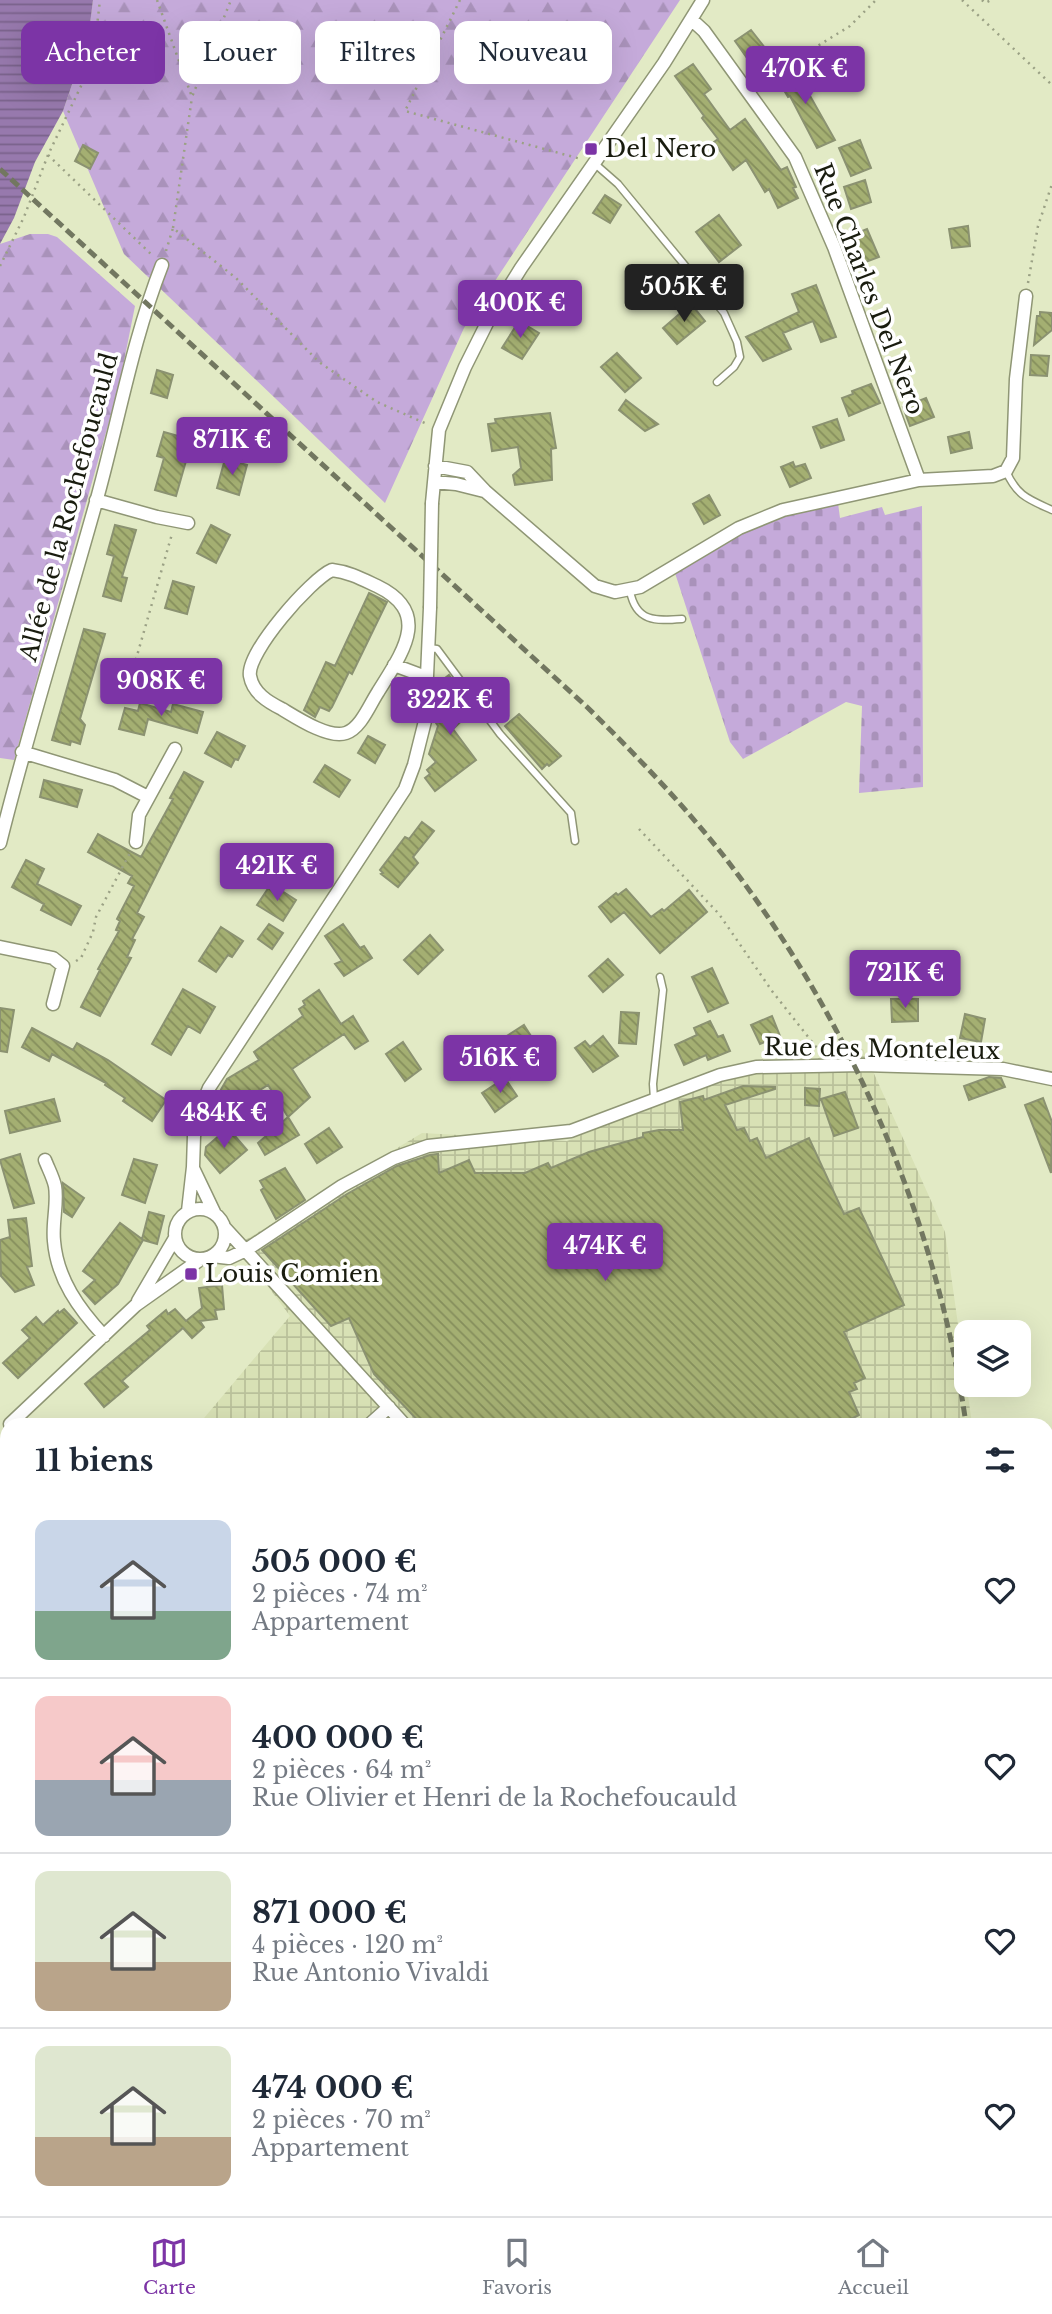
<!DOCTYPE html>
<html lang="fr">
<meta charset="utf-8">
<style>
:root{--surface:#fff;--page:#f2f2f3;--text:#1f2937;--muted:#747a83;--line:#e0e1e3;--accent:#7c34a6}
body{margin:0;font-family:"Libre Baskerville",serif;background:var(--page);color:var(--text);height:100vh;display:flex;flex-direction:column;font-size:26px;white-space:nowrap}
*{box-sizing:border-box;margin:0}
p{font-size:23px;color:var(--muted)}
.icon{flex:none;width:38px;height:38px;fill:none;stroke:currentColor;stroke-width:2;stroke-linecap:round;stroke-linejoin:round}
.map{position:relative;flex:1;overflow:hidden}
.drawer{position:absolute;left:0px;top:1418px;width:1054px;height:800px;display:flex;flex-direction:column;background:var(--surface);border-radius:21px 21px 0 0;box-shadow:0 7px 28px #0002}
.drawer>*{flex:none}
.top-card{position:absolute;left:21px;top:21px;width:700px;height:63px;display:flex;gap:14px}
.buttons{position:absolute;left:954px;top:1320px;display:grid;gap:14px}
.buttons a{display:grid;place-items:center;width:77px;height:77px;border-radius:14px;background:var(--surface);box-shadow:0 7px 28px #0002;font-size:35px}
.price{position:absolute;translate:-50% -60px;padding:0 16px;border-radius:7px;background:var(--accent);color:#fff;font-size:23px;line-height:46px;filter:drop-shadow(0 2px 4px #0008)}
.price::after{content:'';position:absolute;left:50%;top:42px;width:21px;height:16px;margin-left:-10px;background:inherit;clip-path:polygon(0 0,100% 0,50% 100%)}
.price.active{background:#222;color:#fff}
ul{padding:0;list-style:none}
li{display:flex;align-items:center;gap:21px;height:175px;padding:0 35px}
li+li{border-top:2px solid var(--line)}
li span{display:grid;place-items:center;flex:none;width:196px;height:140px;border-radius:14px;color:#555}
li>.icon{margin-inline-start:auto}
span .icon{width:84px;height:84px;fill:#fffc;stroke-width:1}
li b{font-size:30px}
h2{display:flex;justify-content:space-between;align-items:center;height:84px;padding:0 35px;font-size:30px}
.tag{padding:0 24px;border-radius:14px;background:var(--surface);box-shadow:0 7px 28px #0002;font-size:24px;line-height:63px}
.tag.active{background:var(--accent);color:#fff}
.dock{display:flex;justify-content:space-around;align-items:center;height:98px;border-top:2px solid var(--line);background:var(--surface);font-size:19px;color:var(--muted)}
.dock a{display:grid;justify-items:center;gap:4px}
.dock .active{color:var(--accent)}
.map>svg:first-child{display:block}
.industrial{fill:url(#industrial-grid)}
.forest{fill:url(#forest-firs)}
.cemetery{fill:url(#cemetery-stones)}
.water{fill:url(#water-rules)}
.building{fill:url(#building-back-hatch);stroke:#8b9271;stroke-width:2}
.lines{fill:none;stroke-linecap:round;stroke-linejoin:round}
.lane-casing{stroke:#8f9675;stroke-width:9}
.street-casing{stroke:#8f9675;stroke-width:15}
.secondary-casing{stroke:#8f9675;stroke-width:22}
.path{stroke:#9ba185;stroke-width:2.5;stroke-dasharray:2 5;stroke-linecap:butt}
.lane{stroke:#fff;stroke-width:6}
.street{stroke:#fff;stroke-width:12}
.secondary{stroke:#fff;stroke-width:19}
.rail{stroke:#727760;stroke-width:5;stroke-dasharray:10 5;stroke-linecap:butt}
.street-bridge-casing{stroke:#8f9675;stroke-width:15;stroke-linecap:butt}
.street-bridge{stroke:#fff;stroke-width:12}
.poi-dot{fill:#7c34a6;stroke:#fff;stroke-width:2.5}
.labels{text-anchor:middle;stroke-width:7;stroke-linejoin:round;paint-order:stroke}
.poi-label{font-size:24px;fill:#191c0f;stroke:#fff;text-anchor:start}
.street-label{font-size:24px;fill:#191c0f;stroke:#fff}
</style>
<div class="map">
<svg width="1052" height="2216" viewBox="0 0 1052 2216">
<defs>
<pattern id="industrial-grid" width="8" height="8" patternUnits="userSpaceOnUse" patternTransform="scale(1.75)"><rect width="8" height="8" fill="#d8e1b5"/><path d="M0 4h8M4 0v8" fill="none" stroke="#b9c09a"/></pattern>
<pattern id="forest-firs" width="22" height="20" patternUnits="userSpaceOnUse" patternTransform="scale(1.75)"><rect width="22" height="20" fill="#c5aada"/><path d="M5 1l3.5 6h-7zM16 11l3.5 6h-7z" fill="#a992ba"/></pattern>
<pattern id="cemetery-stones" width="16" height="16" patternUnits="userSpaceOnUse" patternTransform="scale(1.75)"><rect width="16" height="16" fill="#c5aada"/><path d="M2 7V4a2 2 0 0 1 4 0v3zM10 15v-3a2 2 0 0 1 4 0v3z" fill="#a992ba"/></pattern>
<pattern id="water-rules" width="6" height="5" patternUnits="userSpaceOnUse" patternTransform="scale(1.75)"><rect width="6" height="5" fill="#9779ad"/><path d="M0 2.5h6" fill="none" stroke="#7a628b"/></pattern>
<pattern id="building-back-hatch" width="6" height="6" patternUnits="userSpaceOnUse" patternTransform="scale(1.75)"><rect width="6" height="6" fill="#a4af72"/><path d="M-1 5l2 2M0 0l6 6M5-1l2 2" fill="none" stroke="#858e5c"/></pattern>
</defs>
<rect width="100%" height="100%" fill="#e2eac5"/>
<path class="industrial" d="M863 1049 945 1232 972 1424H199L290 1316 237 1245 422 1133 567 1141 710 1080Z
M1052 1832V2216H419L416 2210H1046V1835Z
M7 2043V2210H209L195 2216H0V2047Z"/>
<path class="forest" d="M93 0H680L464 328 385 503 124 254 63 111 82 55H86Z
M30 234H48L57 237 135 306 119 386 14 760 0 758V244Z"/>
<path class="cemetery" d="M838 503 840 518 882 507 885 515 922 506 923 787 859 793 862 706 846 702 743 759 730 742 675 573 720 542 776 515Z"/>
<path class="water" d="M0 0H93L86 56 82 55 63 111 35 162 14 218 0 244Z"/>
<path class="building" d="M751 30 769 53 752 65 735 41Z
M693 64 711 89 704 94 730 130 745 119 781 170 787 167 796 187 793 188 798 198 778 208 769 189 765 192 746 160 733 170 714 142 718 139 702 118 704 116 675 76Z
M792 64 835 140 817 148 790 96 788 97 775 75Z
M860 140 871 168 851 176 839 148Z
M83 145 98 153 90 169 75 161Z
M865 180 871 202 851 209 844 187Z
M605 195 621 205 610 223 593 213Z
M719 215 741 245 719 262 696 232Z
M968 226 970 246 952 248 949 229Z
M867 229 879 257 855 266 844 238Z
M816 285 836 337 821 342 813 321 783 333 791 349 763 361 746 337 799 312 792 294Z
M691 304 705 321 677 344 663 328Z
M1040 312 1052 313V330L1034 345 1037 316H1040Z
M519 321 539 333 522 359 502 348Z
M617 353 641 378 625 392 601 367Z
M1031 355 1049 356 1047 376 1030 375Z
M157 370 173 375 167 398 151 393Z
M871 384 880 403 849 416 842 398 853 394 852 391Z
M926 398 934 417 910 426 903 407Z
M626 400 647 416 658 424 645 431 619 410Z
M550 413 556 448 551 449 552 480 515 485 513 475 521 468 518 447 492 451 488 424 496 423 495 419Z
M837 419 844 440 821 448 813 427Z
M164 432 192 440 176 496 155 490 164 458 157 456Z
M969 432 972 448 951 453 948 437Z
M225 459 247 465 239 495 217 488Z
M793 462 795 467 805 464 811 478 790 487 781 467Z
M709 495 720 515 704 524 693 504Z
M115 525 136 530 122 577 127 578 121 601 103 596 114 556 107 554Z
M211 525 230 535 216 563 197 553Z
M173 581 194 587 187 614 165 608Z
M369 593 387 602 352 674 349 672 332 707 329 711 320 707 315 717 304 710 326 662 335 666Z
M84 629 105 634 80 719 85 725 80 744 71 741 70 745 52 740Z
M449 675 474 709 453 729 476 760 435 791 425 778 430 774 427 770 436 762 429 754 438 726 436 723 452 710 436 692V685Z
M140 703 171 712 173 704 203 712 197 733 148 719 144 735 119 729 125 708 138 711Z
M519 714 561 756 549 766 547 764 542 769 505 726Z
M217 732 245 746 238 760 235 759 231 767 205 753Z
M368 736 385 745 375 763 358 753Z
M325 765 350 780 339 797 314 782Z
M184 772 203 782 137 913 144 917 132 939 135 940 127 957 131 958 100 1016 81 1007 100 970 98 969 119 931 116 930 120 921 117 919 134 886 128 883 132 876 88 852 98 834 141 857 173 799 170 798Z
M44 780 82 790 77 807 40 797Z
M422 822 434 831 413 857 418 863 398 887 381 874 383 873 380 870 405 837 409 839Z
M26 860 44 869 37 884 81 906 71 925 41 910 44 904 12 887Z
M271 884 296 900 283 921 257 905Z
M626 889 651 917 662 909 664 911 689 890 707 912 660 953 624 912 611 922 599 907 616 893 618 895Z
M269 924 283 933 272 949 258 939Z
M343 924 360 948 364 946 372 958 344 976 335 964 342 961 325 936Z
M221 927 243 941 232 957 228 955 216 972 199 961Z
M430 935 443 950 418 974 404 960Z
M608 959 623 975 603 992 589 976Z
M949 961 958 982 930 993 921 973Z
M712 968 728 1003 708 1012 692 977Z
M183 989 215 1007 200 1033 188 1026 171 1055 152 1044Z
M319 990 341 1024 353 1016 368 1041 355 1049 344 1034 292 1069 310 1097 288 1117 299 1135 265 1155 258 1143 288 1117 268 1085 244 1100 239 1105 241 1108 229 1116 210 1109 227 1079 259 1060 254 1052 303 1016 299 1009 305 1005 303 1001Z
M891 999H918V1021L892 1022Z
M0 1008 14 1010 7 1052 0 1051Z
M621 1012 639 1013 636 1044 619 1043Z
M965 1014 985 1019 981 1042 960 1038Z
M772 1016 780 1036 760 1044 751 1025Z
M710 1021 718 1037 723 1035 730 1051 708 1060 706 1055 684 1065 675 1045 697 1035 694 1028Z
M524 1025 541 1052 520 1065 502 1039Z
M32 1028 73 1050 77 1043 108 1060 166 1100 152 1121 123 1101 125 1098 105 1085 106 1083 52 1054 49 1061 22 1047Z
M603 1036 618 1056 593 1072 575 1048 585 1041 590 1047Z
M403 1042 421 1069 405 1081 386 1054Z
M989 1077 1001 1078 1005 1087 969 1100 964 1086Z
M505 1078 517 1096 495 1112 482 1093Z
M743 1086 775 1087V1089L725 1105 737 1130 744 1128 750 1141 757 1138 766 1158 809 1138 844 1214 859 1208 904 1305 844 1332 865 1378 854 1383 857 1389 849 1392 859 1415 851 1419 854 1424H421L374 1374 349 1318 331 1326 262 1250 347 1194 397 1166 430 1155 438 1154 439 1173 469 1160 475 1173H525L548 1163 551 1168 589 1152 643 1137V1133L659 1130H683L680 1102 703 1096 704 1100Z
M805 1088 820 1089 819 1106 805 1105Z
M845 1092 858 1128 834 1136 821 1099Z
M1043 1098 1052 1122 1051 1173 1025 1105Z
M54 1099 60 1121 10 1133 5 1111Z
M228 1128 247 1150 220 1173 205 1155 206 1147Z
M329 1128 342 1147 317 1163 305 1144Z
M20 1154 34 1203 14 1208 0 1160Z
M134 1159 157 1165 145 1203 122 1195Z
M285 1168 305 1200 276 1219 261 1190 264 1188 260 1181Z
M63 1183 84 1198 72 1217 64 1212Z
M149 1212 164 1216 157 1244 143 1240 118 1284 95 1304 83 1291 95 1280 83 1271 120 1223 142 1239Z
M26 1218 32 1266 27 1267 34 1285 15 1292 1 1276 0 1240 10 1237 8 1220Z
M222 1285 224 1309 215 1310 217 1319 200 1321 204 1327 192 1338 183 1328 122 1381 128 1387 104 1407 85 1384 150 1330 147 1326 166 1310 168 1314 175 1309 186 1321 202 1308 199 1288Z
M64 1309 77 1323 18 1378 3 1363 30 1338 22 1330 36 1317 43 1325 58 1311 59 1313Z"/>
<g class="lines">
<defs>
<path id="lane" d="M594 163 618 184 724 313 737 342 740 357 734 367 717 382
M1006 471C1017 496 1028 499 1052 510
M630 591C636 622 655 621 682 619
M429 648 437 649 500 734 571 813 575 841
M654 1099 653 1084 663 990 660 977
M0 1617 7 1619
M0 1655 7 1664"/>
<path id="street" d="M692 20 704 31 795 157 834 247 919 480
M435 466 467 472 485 491 595 586 615 592 640 587 739 528 783 510 919 480 993 476 1006 471 1013 458 1016 379 1026 296
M434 482 456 484 484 491
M96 500 157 517 188 523
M432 503 439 430 465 367 488 321 521 268 664 63 703 0
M332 570C349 572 362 579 377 586 433 613 402 653 378 692 370 704 361 728 346 733 329 739 297 718 282 709 268 702 253 693 250 676 246 653 311 579 332 570Z
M394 665 426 677
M22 752 115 780 148 797
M136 842 139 815 175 749
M0 843C29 726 66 611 98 495 119 418 133 339 162 265
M0 947 53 958 63 966 53 1004
M45 1160C48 1168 53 1177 55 1186 58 1203 52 1223 54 1241 57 1279 79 1309 104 1336
M193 1168 214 1212
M175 1234a25 25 0 1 1 50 0a25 25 0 1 1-50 0Z
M188 1211 193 1167 194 1136 200 1110 209 1088 405 789 414 765 425 721 430 608
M225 1228 404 1424
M212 1256 229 1258 246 1250 342 1186 394 1158 428 1146 571 1131 720 1075 756 1067 863 1065 1003 1069 1052 1079
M138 1301 175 1238
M10 1424 136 1305 201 1259
M370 1424 389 1407
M0 2049 7 2046
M445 2210 447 2216
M512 2216 515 2210"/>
<path id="secondary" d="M1046 1860 1052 1857
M239 2216 252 2210"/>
</defs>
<use href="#lane" class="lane-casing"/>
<use href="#street" class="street-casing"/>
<use href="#secondary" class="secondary-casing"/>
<path class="path" d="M157 0 192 97 231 0
M460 0 405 111 581 159
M962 0 1052 85
M982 0 985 3 991 0
M759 82 850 26 876 0
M48 155 153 256
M173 228 192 97
M166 251 173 228 236 278 319 362 377 402 427 424
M0 266 24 217 48 155 93 61 100 0
M1028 283 1038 226 1052 184
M130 680 172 534
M639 829 719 914 772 991 820 1052
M76 961 81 958 93 932 96 917 130 853"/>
<use href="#lane" class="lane"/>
<use href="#street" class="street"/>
<use href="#secondary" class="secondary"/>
<path class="rail" d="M0 169 587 707C635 754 681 802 723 855 850 1019 937 1219 966 1424
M1046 1574 1052 1559
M950 2210 952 2216
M885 2216 886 2210
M906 2216 907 2210"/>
<defs>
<path id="street-bridge" d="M430 608 432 503"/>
</defs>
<use href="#street-bridge" class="street-bridge-casing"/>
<use href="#street-bridge" class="street-bridge"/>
</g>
<g class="poi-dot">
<rect x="584" y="142" width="14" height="14" rx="3.5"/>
<rect x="184" y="1267" width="14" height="14" rx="3.5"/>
</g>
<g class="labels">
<g class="poi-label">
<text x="605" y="157">Del Nero</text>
<text x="205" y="1282">Louis Comien</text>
</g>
<g class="street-label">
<text transform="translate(869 289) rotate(69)" y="8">Rue Charles Del Nero</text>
<text transform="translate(69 507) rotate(-75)" y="8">Allée de la Rochefoucauld</text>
<text transform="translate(882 1049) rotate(1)" y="8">Rue des Monteleux</text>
</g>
</g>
</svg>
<div class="buttons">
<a><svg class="icon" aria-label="layers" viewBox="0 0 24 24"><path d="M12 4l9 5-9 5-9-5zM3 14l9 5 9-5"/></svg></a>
</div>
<b class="price" style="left:805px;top:106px">470K €</b>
<b class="price active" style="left:684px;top:324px">505K €</b>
<b class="price" style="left:520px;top:340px">400K €</b>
<b class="price" style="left:232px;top:477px">871K €</b>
<b class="price" style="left:161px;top:718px">908K €</b>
<b class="price" style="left:450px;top:737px">322K €</b>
<b class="price" style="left:277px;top:903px">421K €</b>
<b class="price" style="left:905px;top:1010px">721K €</b>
<b class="price" style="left:500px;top:1095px">516K €</b>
<b class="price" style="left:224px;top:1150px">484K €</b>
<b class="price" style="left:605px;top:1283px">474K €</b>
<div class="top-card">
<a class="tag active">Acheter</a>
<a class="tag">Louer</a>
<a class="tag">Filtres</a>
<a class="tag">Nouveau</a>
</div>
<section class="drawer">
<h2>11 biens<svg class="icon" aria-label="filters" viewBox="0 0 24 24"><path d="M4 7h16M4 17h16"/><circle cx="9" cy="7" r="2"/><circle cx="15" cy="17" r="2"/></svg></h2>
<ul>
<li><span style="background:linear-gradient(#c9d6e8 65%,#7fa58c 0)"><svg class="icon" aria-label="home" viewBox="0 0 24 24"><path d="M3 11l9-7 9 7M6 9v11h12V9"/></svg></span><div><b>505 000 €</b><p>2 pièces · 74 m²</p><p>Appartement</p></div><svg class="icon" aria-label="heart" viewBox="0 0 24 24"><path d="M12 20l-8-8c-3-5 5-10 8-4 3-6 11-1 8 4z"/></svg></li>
<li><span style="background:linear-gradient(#f6c9c9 60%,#9aa5b1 0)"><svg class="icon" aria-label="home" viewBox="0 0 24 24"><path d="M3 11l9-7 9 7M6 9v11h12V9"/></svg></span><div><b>400 000 €</b><p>2 pièces · 64 m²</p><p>Rue Olivier et Henri de la Rochefoucauld</p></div><svg class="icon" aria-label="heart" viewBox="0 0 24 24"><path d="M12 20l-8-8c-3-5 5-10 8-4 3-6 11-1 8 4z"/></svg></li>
<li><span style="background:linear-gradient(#dfe7d0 65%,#b9a48a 0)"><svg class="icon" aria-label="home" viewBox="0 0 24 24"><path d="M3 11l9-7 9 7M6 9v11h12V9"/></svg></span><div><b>871 000 €</b><p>4 pièces · 120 m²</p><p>Rue Antonio Vivaldi</p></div><svg class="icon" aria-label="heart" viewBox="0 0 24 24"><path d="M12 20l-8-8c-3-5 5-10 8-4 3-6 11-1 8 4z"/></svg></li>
<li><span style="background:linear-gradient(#dfe7d0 65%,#b9a48a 0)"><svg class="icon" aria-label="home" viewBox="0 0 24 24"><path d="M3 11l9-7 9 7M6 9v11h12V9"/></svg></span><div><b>474 000 €</b><p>2 pièces · 70 m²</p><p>Appartement</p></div><svg class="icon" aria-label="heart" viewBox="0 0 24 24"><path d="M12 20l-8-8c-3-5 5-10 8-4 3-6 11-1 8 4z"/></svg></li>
</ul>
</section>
</div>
<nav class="dock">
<a class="active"><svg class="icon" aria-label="map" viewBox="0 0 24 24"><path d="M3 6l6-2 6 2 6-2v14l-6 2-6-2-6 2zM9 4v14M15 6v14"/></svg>Carte</a>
<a><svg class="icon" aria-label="saved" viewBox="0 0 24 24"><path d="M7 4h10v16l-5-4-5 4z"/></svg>Favoris</a>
<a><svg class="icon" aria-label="home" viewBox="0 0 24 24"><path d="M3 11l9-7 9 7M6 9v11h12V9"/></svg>Accueil</a>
</nav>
